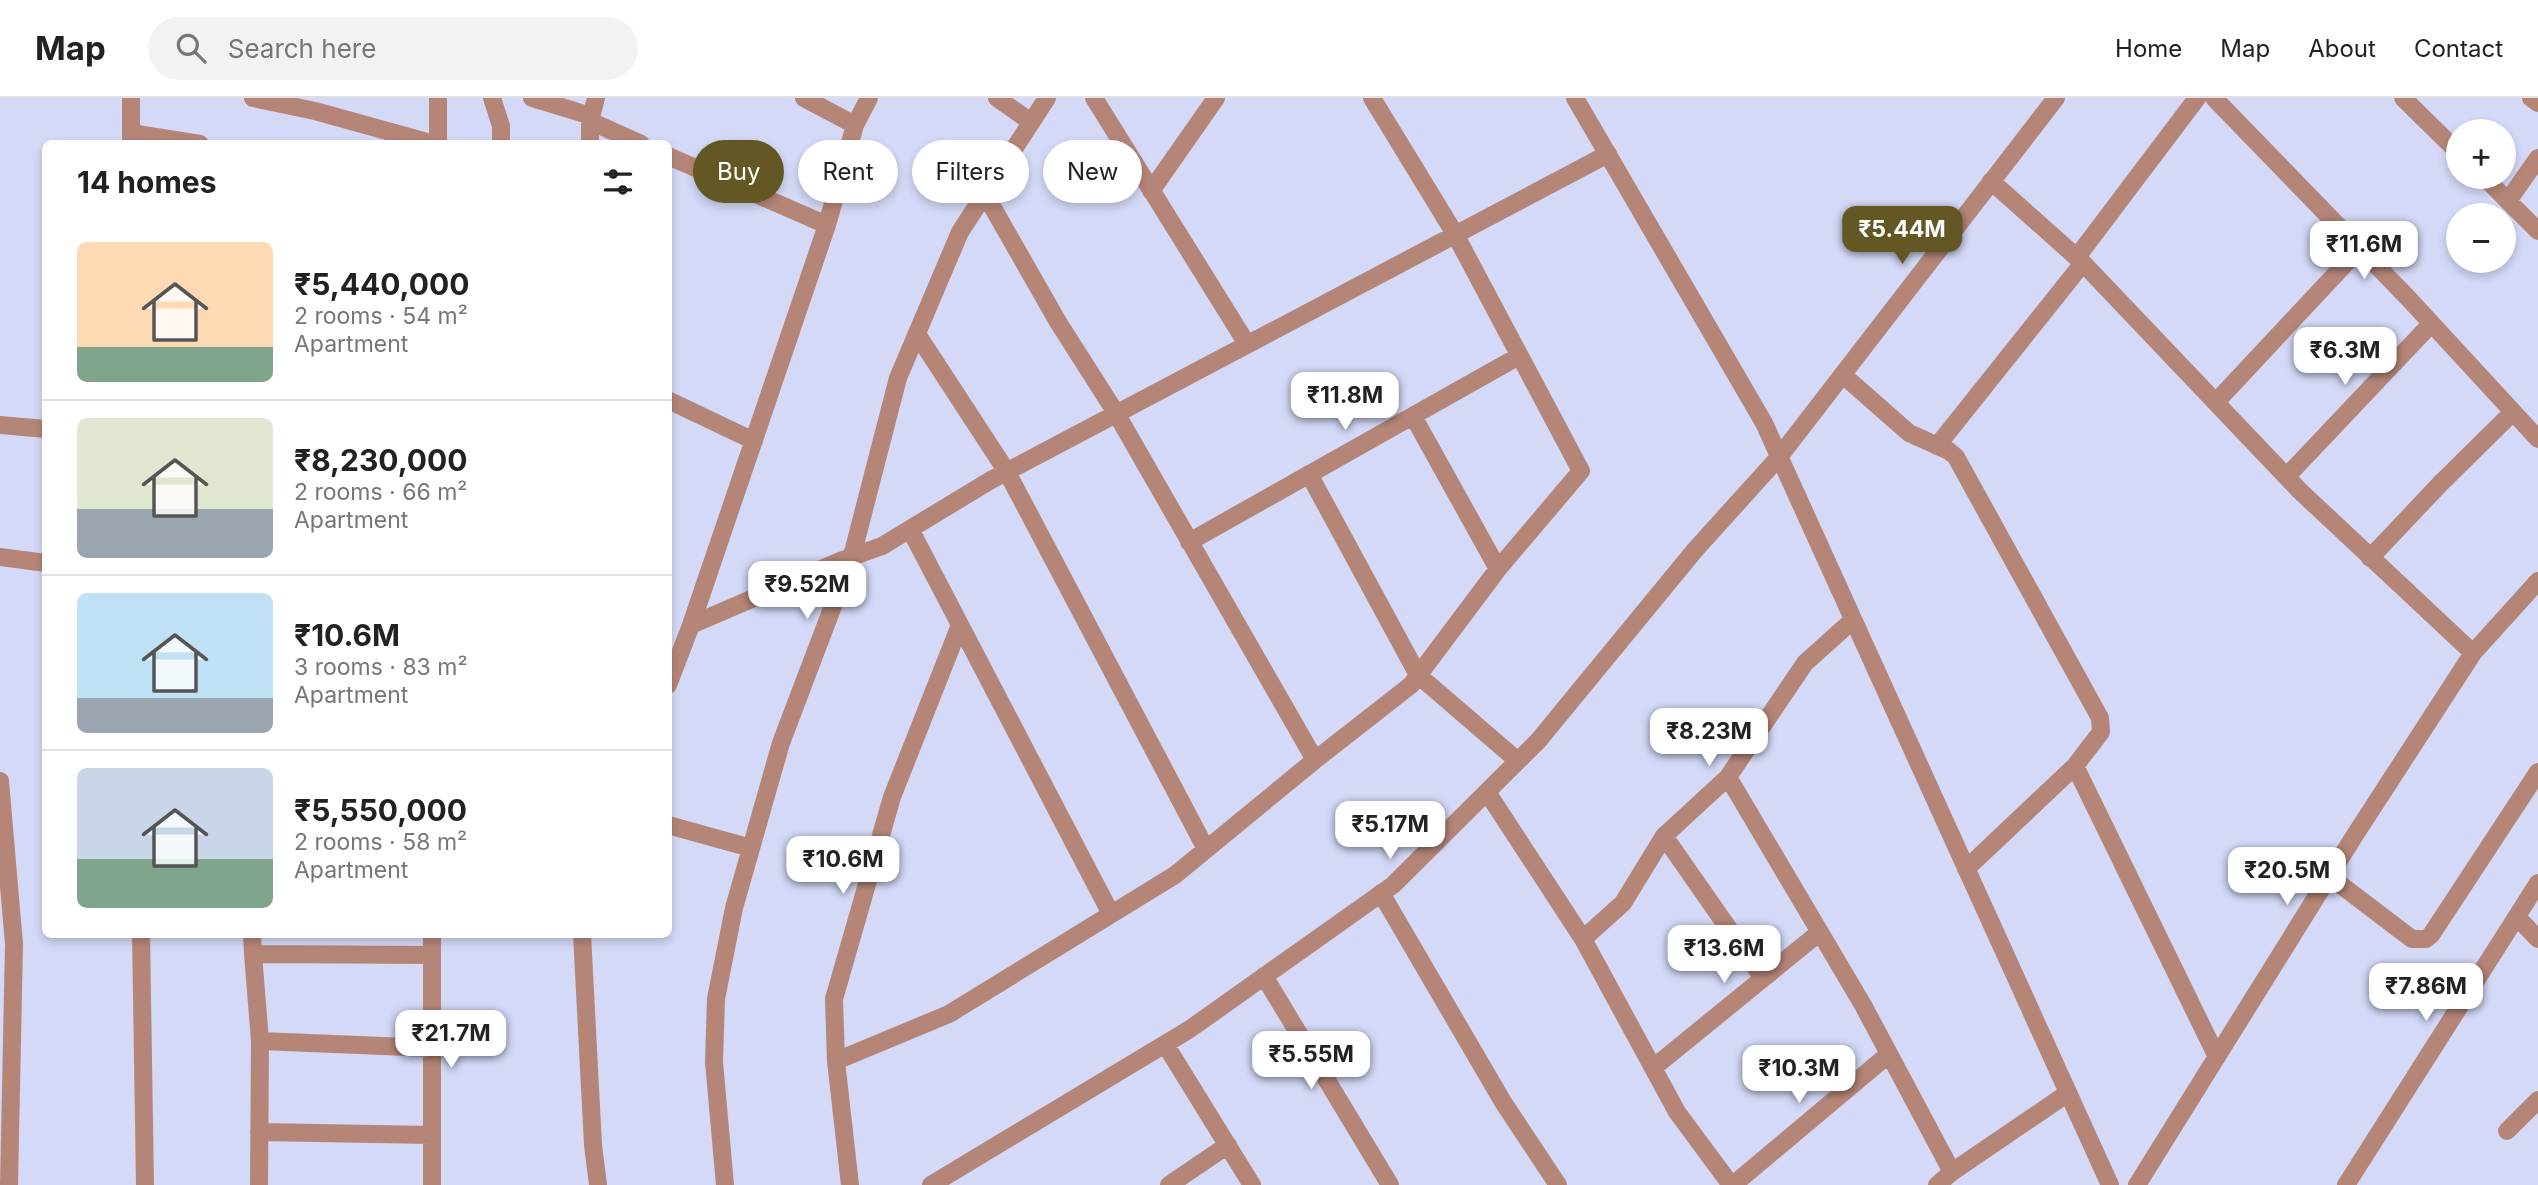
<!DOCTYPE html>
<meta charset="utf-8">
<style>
:root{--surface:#fff;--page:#f2f2f2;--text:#222;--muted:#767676;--line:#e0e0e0;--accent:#635824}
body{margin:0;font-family:Inter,sans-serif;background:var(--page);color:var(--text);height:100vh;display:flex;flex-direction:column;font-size:26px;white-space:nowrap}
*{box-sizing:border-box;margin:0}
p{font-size:23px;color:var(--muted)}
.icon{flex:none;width:38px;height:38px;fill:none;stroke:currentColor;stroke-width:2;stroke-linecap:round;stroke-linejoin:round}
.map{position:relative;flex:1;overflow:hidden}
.details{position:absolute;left:42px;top:42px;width:630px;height:798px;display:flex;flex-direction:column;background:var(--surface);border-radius:10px;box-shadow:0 4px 10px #0003}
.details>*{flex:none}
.hud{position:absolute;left:693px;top:42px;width:665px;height:63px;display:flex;gap:14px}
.fabs{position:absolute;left:2446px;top:21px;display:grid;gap:14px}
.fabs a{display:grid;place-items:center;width:70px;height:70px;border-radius:50%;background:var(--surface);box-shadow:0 4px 10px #0003;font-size:35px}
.price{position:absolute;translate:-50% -60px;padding:0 16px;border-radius:14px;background:#fff;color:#222;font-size:23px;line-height:46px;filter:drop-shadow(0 2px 4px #0008)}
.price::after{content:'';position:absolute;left:50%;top:42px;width:21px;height:16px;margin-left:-10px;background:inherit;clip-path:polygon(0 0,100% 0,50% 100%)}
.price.selected{background:var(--accent);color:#fff}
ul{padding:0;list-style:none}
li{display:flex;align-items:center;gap:21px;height:175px;padding:0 35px}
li+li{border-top:2px solid var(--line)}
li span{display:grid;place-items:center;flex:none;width:196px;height:140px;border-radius:10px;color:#555}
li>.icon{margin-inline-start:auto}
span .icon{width:84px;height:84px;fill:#fffc;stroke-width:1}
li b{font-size:30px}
h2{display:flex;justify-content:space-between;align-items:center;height:84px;padding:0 35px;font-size:30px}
.tag{padding:0 24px;border-radius:32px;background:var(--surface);box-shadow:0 4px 10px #0003;font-size:24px;line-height:63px}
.tag.selected{background:var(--accent);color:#fff}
header{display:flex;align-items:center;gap:42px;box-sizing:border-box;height:98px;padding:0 35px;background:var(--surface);border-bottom:2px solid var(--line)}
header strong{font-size:33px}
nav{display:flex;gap:38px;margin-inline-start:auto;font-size:24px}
.search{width:490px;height:63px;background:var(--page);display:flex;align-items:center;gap:18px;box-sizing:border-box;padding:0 24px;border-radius:38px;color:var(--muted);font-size:26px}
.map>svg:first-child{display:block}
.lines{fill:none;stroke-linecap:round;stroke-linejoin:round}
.minor{stroke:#b58678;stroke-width:18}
.tertiary{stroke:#b58678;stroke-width:18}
</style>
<header>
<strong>Map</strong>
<div class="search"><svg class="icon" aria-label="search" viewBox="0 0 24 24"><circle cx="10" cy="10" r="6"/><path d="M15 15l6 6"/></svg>Search here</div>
<nav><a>Home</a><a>Map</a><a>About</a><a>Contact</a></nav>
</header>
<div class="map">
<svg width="2538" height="1087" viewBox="0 0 2538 1087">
<rect width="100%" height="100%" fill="#d3d9f7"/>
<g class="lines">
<path class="minor" d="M253 0 315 13 434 46
M492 0 501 28V46
M532 0 591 18
M596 0 590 23 641 46
M997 0 1031 24
M1094 0 1247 246
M2214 0 2409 201 2538 341
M2403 0 2459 55
M2531 0 2538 5
M855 27 869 0
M131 35 200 46
M438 46V0
M590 46V23
M668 58 827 127
M2484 79 2538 133
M1991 83 2083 165 2300 393 2473 555
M1151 93 1216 0
M985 96 1058 224 1116 315 1315 662
M2508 103 2538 60
M2077 159 2197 0
M917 236 1007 374 1206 751
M1843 277 1909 335 1949 353 1956 359 2100 620 2101 634 2075 668 1966 771
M668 302 754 343
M2216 304 2360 150
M1413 318 1498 471
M0 327 46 331
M1937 348 2083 165
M1309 376 1418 577 1518 663
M2287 378 2431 226
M910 431 1111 816
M1189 444 1519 258
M0 459 46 465
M2370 460 2440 386 2513 314
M691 527 827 127 855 27 804 0
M668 587 691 527 840 463 882 448 991 382 1608 56
M2075 668 2217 959
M1728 679 1863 907 1952 1074
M0 683 14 846 9 1087
M1487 694 1583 841 1677 1014 1731 1087
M668 727 751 750
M1664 738 1763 880
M2329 778 2412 841H2426L2431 837 2538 674
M1381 795 1503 1004 1558 1087
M2517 819 2538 841
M252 836 253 856
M582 836 593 1047 598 1087
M1583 841 1623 805 1664 738 1728 679 1805 565 1853 522
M1264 878 1390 1087
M260 943 432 950
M1165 946 1252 1087
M836 963 949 916 1175 777 1315 662 1411 587 1498 471 1581 373 1455 136 1372 0
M1653 970 1820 834
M2507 1033 2538 1002
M259 1034 432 1037
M259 1087 260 943 253 856 432 857V836
M432 1087V857
M725 1087 714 964 716 901 734 810 781 645 852 458 898 280 960 134 1047 0
M850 1087 836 963 834 901 892 699 960 527
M931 1087 1190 931 1393 787 1538 643 1695 452 1779 359 2056 0
M1169 1087 1228 1047
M1733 1087 1889 956
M1937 1087 1952 1074 2068 995
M2137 1087 2353 740 2473 555 2538 483
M2346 1087 2538 785"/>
<path class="tertiary" d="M131 0V46
M1575 0 1764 325 2110 1087
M141 836 145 1087"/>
</g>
</svg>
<div class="fabs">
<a>+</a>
<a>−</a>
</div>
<b class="price selected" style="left:1902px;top:168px">₹5.44M</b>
<b class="price" style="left:2364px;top:183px">₹11.6M</b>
<b class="price" style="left:2345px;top:289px">₹6.3M</b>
<b class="price" style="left:1345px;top:334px">₹11.8M</b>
<b class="price" style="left:807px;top:523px">₹9.52M</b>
<b class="price" style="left:1709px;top:670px">₹8.23M</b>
<b class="price" style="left:1390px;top:763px">₹5.17M</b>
<b class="price" style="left:843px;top:798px">₹10.6M</b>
<b class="price" style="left:2287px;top:809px">₹20.5M</b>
<b class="price" style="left:1724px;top:887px">₹13.6M</b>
<b class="price" style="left:2426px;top:925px">₹7.86M</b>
<b class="price" style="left:451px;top:972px">₹21.7M</b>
<b class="price" style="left:1311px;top:993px">₹5.55M</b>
<b class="price" style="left:1799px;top:1007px">₹10.3M</b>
<div class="hud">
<a class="tag selected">Buy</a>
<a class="tag">Rent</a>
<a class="tag">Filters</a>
<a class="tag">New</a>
</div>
<section class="details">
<h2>14 homes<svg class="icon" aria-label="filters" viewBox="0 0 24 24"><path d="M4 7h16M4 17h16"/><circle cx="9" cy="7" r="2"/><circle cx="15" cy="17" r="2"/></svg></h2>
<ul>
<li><span style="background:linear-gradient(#ffd9b3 75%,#7fa58c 0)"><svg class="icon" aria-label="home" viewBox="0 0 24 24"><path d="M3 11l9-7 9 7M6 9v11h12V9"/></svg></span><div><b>₹5,440,000</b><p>2 rooms · 54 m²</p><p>Apartment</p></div></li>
<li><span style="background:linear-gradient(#dfe7d0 65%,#9aa5b1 0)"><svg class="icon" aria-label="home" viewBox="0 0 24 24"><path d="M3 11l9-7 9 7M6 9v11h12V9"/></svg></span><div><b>₹8,230,000</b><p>2 rooms · 66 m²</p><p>Apartment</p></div></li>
<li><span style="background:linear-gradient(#bfe0f5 75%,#9aa5b1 0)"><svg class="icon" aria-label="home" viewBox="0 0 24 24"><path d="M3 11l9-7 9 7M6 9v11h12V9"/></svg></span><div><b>₹10.6M</b><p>3 rooms · 83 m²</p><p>Apartment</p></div></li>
<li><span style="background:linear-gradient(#c9d6e8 65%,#7fa58c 0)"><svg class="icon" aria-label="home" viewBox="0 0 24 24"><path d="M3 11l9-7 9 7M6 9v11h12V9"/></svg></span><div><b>₹5,550,000</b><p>2 rooms · 58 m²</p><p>Apartment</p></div></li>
</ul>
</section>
</div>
